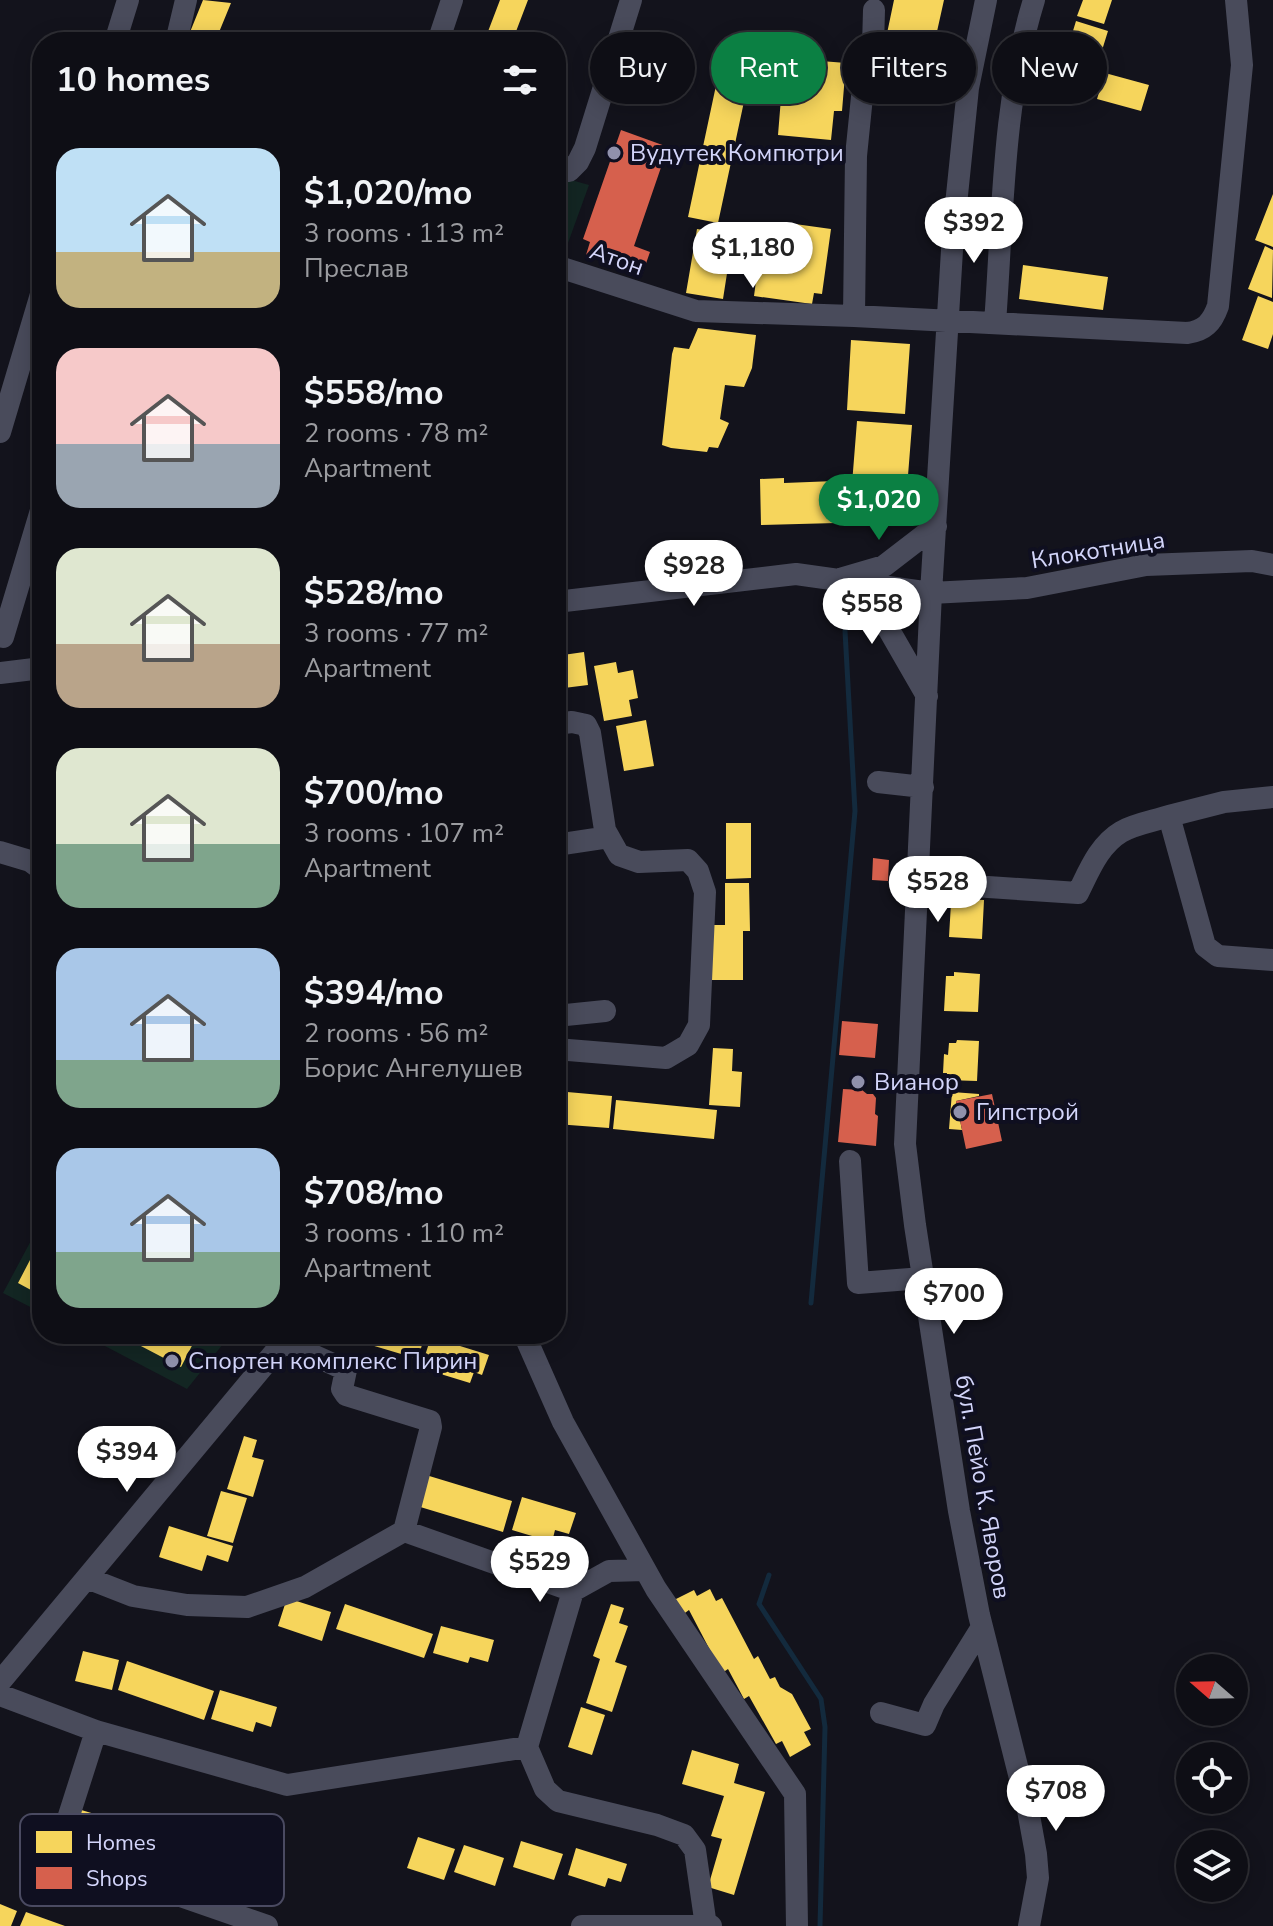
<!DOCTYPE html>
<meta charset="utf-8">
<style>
:root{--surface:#0e0e15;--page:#1c1c22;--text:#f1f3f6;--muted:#9b9ca0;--line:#2e2e34;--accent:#0b8043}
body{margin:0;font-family:"Nunito Sans",sans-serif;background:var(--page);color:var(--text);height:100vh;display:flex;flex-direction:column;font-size:30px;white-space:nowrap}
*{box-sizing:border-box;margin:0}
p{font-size:26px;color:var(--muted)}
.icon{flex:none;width:44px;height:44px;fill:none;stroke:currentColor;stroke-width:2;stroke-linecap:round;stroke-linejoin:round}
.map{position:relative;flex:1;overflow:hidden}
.details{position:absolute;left:32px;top:32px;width:534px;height:1312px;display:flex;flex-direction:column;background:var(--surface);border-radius:32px;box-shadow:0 4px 20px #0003,0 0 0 2px var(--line)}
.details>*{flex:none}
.top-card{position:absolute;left:590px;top:32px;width:562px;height:72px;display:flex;gap:16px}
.needle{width:52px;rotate:290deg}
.tools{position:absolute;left:1176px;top:1654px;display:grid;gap:16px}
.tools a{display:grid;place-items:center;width:72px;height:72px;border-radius:50%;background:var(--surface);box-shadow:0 4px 20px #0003,0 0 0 2px var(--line);font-size:40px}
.price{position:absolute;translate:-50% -68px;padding:0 18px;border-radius:28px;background:#fff;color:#222;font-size:26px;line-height:52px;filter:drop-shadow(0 2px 4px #0008)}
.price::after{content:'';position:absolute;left:50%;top:48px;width:24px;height:18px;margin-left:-12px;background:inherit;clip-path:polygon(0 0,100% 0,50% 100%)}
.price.current{background:var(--accent);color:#fff}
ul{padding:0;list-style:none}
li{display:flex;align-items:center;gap:24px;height:200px;padding:0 24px}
li span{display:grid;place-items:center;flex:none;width:224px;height:160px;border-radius:24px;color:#555}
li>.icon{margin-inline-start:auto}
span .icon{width:96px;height:96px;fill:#fffc;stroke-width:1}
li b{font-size:34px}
h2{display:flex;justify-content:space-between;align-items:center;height:96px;padding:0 24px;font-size:34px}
.chip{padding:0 28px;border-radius:36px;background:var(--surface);box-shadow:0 4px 20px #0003,0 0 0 2px var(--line);font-size:28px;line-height:72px}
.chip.current{background:var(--accent);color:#fff}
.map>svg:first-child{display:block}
.green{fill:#132623}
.homes{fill:#f6d55c}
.shops{fill:#d6604d}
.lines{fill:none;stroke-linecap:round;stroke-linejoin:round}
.stream{stroke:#132a3d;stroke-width:5}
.minor{stroke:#494b5b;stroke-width:22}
.poi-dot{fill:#9091ac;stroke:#0f0f20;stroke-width:3}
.labels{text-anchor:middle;stroke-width:8;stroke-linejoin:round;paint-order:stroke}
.poi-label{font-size:24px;fill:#d3d5fa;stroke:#0f0f20;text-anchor:start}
.street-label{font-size:24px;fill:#d3d5fa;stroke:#0f0f20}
.key{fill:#0f0f20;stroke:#4a4a61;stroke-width:2}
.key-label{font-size:22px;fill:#d3d5fa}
</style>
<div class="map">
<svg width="1273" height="1926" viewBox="0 0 1273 1926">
<rect width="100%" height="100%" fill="#13131c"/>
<path class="green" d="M557 176 589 185 564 254 556 252Z
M42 1220V1313L3 1293Z
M82 1334H231L187 1389Z"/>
<path class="homes" d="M203 0 231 3 215 42H201L188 37Z
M500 0H528L512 42H484Z
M894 0H944L932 54 885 43Z
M1083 0H1112L1104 24 1077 16Z
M1076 21 1108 31 1090 89 1070 82 1073 71 1062 67Z
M796 59 846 63 842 111H834L831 140 778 135 781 98 792 99Z
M721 62 751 69 718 223 688 217Z
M1105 73 1149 85 1141 111 1097 99Z
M1273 194V247L1255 240Z
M795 224 831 229 822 294 814 293 812 304 754 296 759 259 789 263Z
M697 229 733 235 723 299 686 293Z
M1265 246 1273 250 1272 298 1248 289Z
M1023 265 1108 277 1103 310 1019 299Z
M1258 296 1273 302V334L1268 349 1242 340Z
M698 328 756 335 752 368 744 387 725 385 720 419 729 423 718 448 709 447 707 452 671 448 662 445 672 354 674 347 689 349Z
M851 340 910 344 905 414 847 410Z
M857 421 912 425 904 526 849 522Z
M784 478V483L835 481 836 523 761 525 760 479Z
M584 652 588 685 556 689V656Z
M616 662 618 673 633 670 638 698 629 700 632 716 604 721 594 666Z
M646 720 654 766 624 771 616 726Z
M726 823H751V878L726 879Z
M725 883H749L750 931H743V980H712L711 925H725Z
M958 899 984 900 982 939 949 937 951 903H958Z
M954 972 980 974 978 1012 944 1011 946 976H954Z
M957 1040 979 1041 977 1081 946 1080 947 1073H943L944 1054 948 1055 949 1043H956Z
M713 1048 733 1049 732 1071 742 1072 740 1107 709 1105Z
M556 1091 612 1096 609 1128 556 1124Z
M952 1092 979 1094V1096L956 1101 962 1130 949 1129Z
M616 1100 717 1110 714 1139 613 1129Z
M42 1237V1296L18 1283Z
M118 1334H198L181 1367Z
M334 1334H425L418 1359Z
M431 1337 489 1355 482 1375 474 1372 470 1383 421 1368Z
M244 1436 257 1440 252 1457 264 1460 253 1497 227 1489Z
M426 1475 512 1501 503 1532 417 1506Z
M221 1491 247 1498 233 1543 207 1536Z
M522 1497 576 1513 569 1534 555 1530 552 1542 512 1530Z
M169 1526 233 1546 228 1562 207 1555 202 1571 159 1557Z
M710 1589 716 1601 722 1598 754 1659 758 1656 770 1679 775 1677 780 1687 792 1694 811 1729 804 1732 811 1745 790 1757 782 1741 776 1744 749 1696 744 1699 728 1669 722 1673 689 1610 682 1615 674 1600 694 1590 697 1596Z
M287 1598 331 1612 322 1641 278 1626Z
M345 1604 433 1634 424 1658 336 1629Z
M611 1604 624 1608 619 1623 628 1626 615 1662 627 1666 612 1712 586 1703 600 1659 593 1656Z
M441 1626 494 1640 488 1662 470 1657 468 1663 433 1653Z
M83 1651 119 1660 112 1690 75 1681Z
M127 1661 214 1691 204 1720 118 1690Z
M220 1690 277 1707 271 1727 256 1722 253 1732 211 1719Z
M581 1707 605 1715 592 1755 568 1747Z
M692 1750 739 1764 734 1783 765 1792 734 1895 708 1887 722 1839 711 1836 724 1796 682 1784Z
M78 1809 118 1821 109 1852 69 1839Z
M418 1837 455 1849 444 1880 407 1868Z
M521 1841 563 1854 554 1880 513 1867Z
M464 1845 504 1858 495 1886 454 1872Z
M576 1848 627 1864 621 1882 608 1878 605 1887 568 1875Z
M0 1904 17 1911 11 1926H0Z
M26 1912 65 1926H20Z"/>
<path class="shops" d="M621 130 668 147 634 246 650 252 642 275 586 255 590 242 583 239Z
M873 858 889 860 888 881 872 880Z
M842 1021 878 1024 875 1058 839 1055Z
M843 1089 862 1090 867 1094H873L876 1098 875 1114 878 1116 876 1146 838 1142Z
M992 1094 1002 1141 966 1149 956 1101Z"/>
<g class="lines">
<path class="stream" d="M811 1303 855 811 845 631
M769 1575 759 1604 821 1699 825 1727 820 1926"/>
<path class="minor" d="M986 0 968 88 953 234 931 593 905 1144 915 1225 959 1511 979 1615 1028 1810 1036 1854 1038 1878 1029 1926
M115 42 128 0
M176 42 186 0
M438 42 452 0
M556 167 569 171 578 162 585 148 631 0
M556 266 696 311 854 316 1187 333C1204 331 1212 323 1218 306L1242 65 1236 0
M854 316 856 156 864 77 873 46 874 10
M995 323C1003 217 1002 103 1034 0
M0 432 42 291
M843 578 884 566 936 526
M835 581 874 612 889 630 927 696
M556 602 796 574 931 593 1027 588 1146 565 1252 561 1273 565
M3 637 42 507
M0 673 42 668
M556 724 572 722 586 725 590 733 605 830 619 855 639 862 688 860 698 871 705 892 699 1025 688 1045 666 1058 556 1049
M878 782 923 787
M1169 816 1224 802 1273 797
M556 845 609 837
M0 852 30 861 42 870
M918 887 958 885 1078 893C1089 871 1099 845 1121 832 1134 824 1154 821 1169 816L1205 946 1218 956 1273 960
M556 1016 605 1011
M850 1161 858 1283 923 1278
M524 1334 563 1422 656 1589 795 1794 797 1926
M284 1342 346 1370 342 1389 346 1395 430 1421 431 1427 404 1531 573 1591 527 1747 545 1789 558 1801 657 1825 684 1835 695 1850 706 1926
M87 1578 133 1596 187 1605 247 1607 305 1587 404 1531
M573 1591 609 1571 645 1570
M0 1682 290 1334
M0 1695 96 1731 287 1785 527 1747
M881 1713 925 1725 934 1704 982 1627
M96 1731 57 1853 267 1926
M582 1926H711"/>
</g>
<g class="poi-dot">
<circle cx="614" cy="153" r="8"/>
<circle cx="858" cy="1082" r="8"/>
<circle cx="960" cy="1112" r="8"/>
<circle cx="172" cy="1361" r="8"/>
</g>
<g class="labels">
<g class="poi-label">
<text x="630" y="161">Вудутек Компютри</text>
<text x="874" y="1090">Вианор</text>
<text x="976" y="1120">Гипстрой</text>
<text x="188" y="1369">Спортен комплекс Пирин</text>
</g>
<g class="street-label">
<text transform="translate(617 259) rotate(19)" y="8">Атон</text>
<text transform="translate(1098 550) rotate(-9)" y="8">Клокотница</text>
<text transform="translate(983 1487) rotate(80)" y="8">бул. Пейо К. Яворов</text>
</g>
</g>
<rect x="20" y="1814" width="264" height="92" rx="12" class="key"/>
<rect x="36" y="1831" width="36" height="22" fill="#f6d55c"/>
<rect x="36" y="1867" width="36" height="22" fill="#d6604d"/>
<g class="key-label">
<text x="86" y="1850">Homes</text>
<text x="86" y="1886">Shops</text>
</g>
</svg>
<div class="tools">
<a><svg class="needle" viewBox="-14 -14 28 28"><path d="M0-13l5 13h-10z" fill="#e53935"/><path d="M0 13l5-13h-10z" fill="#9b9ca0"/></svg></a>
<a><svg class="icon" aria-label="locate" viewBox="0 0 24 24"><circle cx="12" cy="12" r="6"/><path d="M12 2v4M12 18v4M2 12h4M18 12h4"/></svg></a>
<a><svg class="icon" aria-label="layers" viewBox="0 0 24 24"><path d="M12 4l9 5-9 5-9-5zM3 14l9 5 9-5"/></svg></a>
</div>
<b class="price" style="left:974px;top:265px">$392</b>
<b class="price" style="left:753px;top:290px">$1,180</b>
<b class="price current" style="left:879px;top:542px">$1,020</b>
<b class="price" style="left:694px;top:608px">$928</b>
<b class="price" style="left:872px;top:646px">$558</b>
<b class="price" style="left:938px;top:924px">$528</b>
<b class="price" style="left:954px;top:1336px">$700</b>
<b class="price" style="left:127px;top:1494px">$394</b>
<b class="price" style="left:540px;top:1604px">$529</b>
<b class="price" style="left:1056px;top:1833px">$708</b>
<div class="top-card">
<a class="chip">Buy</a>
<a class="chip current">Rent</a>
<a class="chip">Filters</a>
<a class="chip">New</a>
</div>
<section class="details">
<h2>10 homes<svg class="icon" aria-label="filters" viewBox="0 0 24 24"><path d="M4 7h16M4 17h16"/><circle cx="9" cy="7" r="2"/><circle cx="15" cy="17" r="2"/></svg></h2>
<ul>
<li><span style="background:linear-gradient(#bfe0f5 65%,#c2b280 0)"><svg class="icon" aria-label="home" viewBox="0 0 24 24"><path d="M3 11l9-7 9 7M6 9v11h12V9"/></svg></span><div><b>$1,020/mo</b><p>3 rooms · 113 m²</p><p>Преслав</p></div></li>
<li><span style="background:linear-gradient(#f6c9c9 60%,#9aa5b1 0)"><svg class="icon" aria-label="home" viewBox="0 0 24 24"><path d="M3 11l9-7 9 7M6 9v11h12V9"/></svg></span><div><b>$558/mo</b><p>2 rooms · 78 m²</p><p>Apartment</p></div></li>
<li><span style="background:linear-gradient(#dfe7d0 60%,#b9a48a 0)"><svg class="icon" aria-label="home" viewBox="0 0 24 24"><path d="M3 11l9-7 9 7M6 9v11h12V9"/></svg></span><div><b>$528/mo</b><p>3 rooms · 77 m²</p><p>Apartment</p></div></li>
<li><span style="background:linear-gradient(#dfe7d0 60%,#7fa58c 0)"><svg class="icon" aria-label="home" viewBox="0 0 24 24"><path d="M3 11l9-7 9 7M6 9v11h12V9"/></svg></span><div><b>$700/mo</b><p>3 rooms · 107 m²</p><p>Apartment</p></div></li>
<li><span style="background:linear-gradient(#a9c7e8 70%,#7fa58c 0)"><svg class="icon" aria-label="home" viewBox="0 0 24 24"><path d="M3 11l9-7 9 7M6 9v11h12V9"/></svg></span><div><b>$394/mo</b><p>2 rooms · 56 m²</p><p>Борис Ангелушев</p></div></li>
<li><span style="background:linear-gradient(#a9c7e8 65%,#7fa58c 0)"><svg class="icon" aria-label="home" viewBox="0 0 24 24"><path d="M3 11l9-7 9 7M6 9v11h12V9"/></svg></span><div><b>$708/mo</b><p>3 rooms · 110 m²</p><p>Apartment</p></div></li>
</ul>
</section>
</div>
